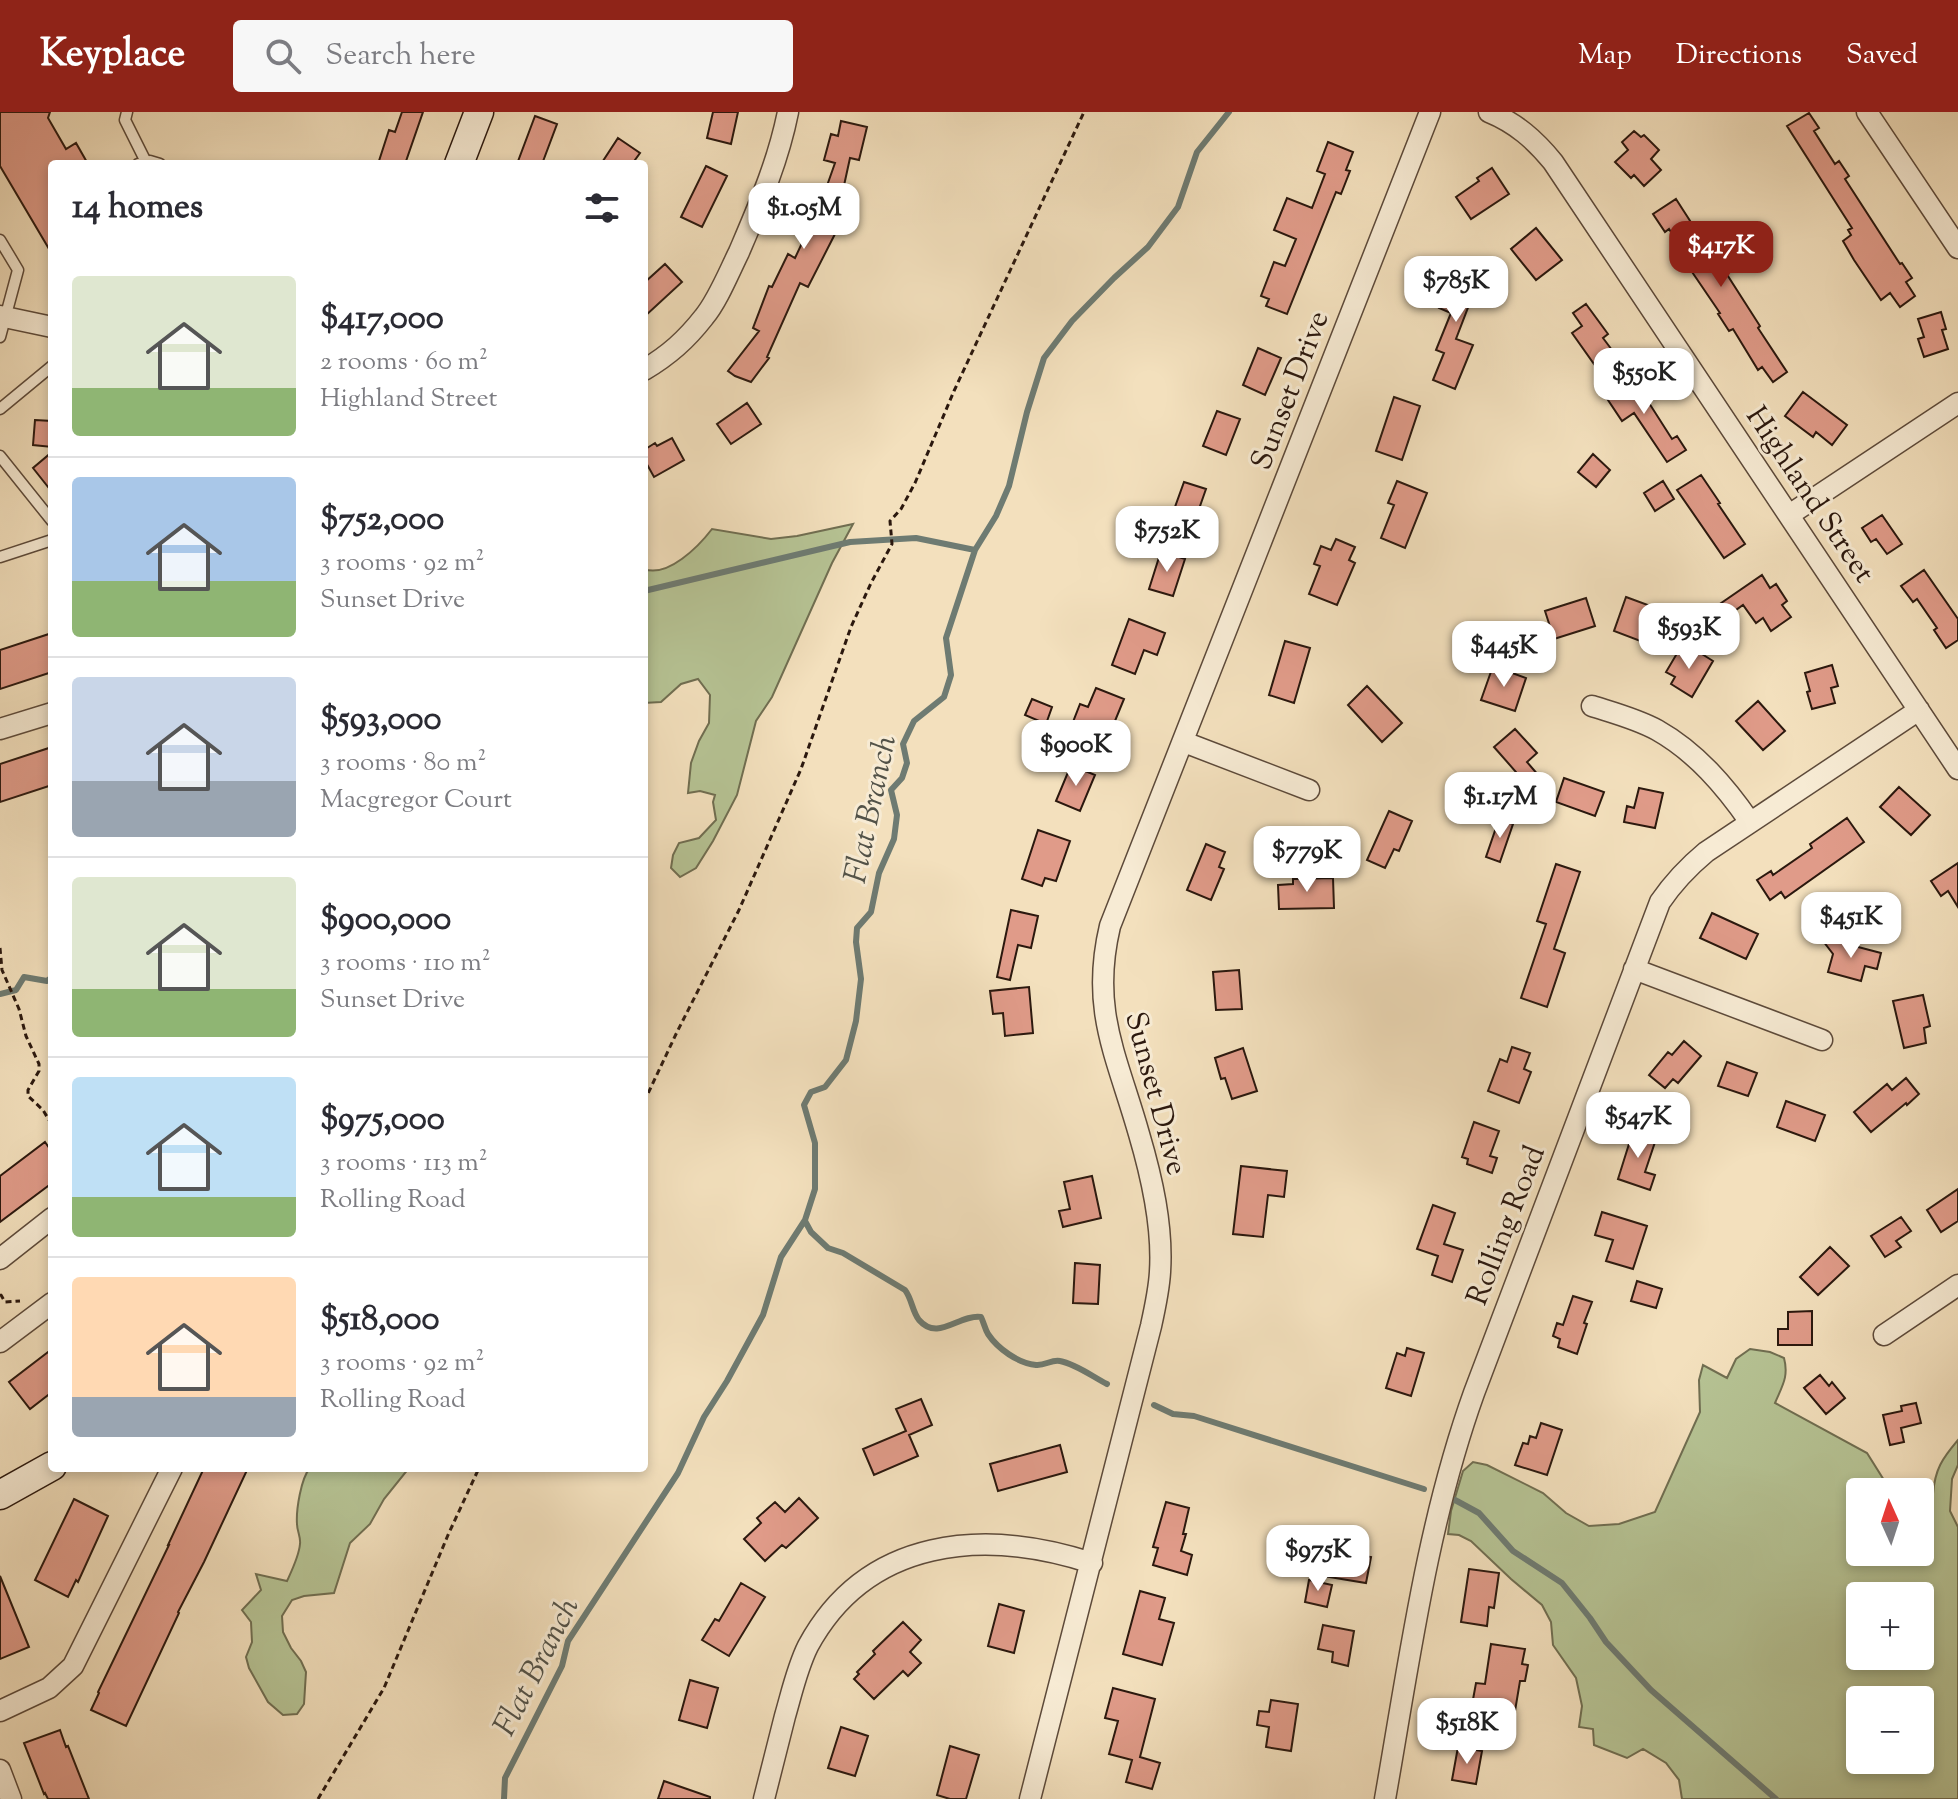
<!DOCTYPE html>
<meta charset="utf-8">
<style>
:root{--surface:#fff;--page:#f7f7f7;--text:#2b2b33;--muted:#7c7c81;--line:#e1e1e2;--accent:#8f2418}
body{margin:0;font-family:"Sorts Mill Goudy",serif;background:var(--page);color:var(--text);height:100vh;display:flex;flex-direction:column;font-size:30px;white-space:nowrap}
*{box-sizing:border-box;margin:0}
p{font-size:26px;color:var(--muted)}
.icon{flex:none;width:44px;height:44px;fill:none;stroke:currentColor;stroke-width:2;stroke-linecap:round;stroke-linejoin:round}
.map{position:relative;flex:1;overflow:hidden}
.drawer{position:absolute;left:48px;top:48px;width:600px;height:1312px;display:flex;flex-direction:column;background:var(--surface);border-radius:8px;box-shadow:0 4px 12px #0003}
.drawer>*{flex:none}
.needle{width:52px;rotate:357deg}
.fabs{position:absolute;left:1846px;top:1366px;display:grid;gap:16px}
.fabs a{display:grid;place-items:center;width:88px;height:88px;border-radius:8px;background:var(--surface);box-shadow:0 4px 12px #0003;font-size:40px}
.price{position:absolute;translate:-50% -68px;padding:0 18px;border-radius:16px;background:#fff;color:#222;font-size:26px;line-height:52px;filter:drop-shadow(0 2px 4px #0008)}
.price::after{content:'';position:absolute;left:50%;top:48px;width:24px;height:18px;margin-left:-12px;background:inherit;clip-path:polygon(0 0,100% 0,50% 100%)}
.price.on{background:var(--accent);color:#fff}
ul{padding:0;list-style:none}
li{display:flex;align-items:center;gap:24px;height:200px;padding:0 24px}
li+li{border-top:2px solid var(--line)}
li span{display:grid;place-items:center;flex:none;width:224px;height:160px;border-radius:8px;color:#555}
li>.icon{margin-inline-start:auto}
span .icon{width:96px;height:96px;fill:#fffc;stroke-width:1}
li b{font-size:34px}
h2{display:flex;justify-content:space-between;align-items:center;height:96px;padding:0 24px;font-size:34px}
header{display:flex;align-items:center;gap:48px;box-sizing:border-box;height:112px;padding:0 40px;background:var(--accent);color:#fff}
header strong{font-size:38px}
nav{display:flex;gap:44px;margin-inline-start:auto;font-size:28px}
.search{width:560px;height:72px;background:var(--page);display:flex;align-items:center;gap:20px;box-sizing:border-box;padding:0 28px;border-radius:8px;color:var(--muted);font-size:30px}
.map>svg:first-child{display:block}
.green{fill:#b6c394;stroke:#706e51;stroke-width:2;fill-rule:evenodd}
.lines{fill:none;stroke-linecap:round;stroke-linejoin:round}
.stream{stroke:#6e7b72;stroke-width:6}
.building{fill:#e09b89;stroke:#2b180e;stroke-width:2}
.lane-casing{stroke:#5d4a3a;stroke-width:13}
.street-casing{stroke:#5d4a3a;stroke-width:23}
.secondary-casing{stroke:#2b180e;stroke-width:31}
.path{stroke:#2b180e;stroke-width:3;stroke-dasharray:6 4;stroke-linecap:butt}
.lane{stroke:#f7ebd4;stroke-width:10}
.street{stroke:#f7ebd4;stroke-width:20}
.secondary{stroke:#f7ebd4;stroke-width:28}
.labels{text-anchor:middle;stroke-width:6;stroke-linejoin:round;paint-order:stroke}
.street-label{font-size:30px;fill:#2b180e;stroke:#f7ebd4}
.water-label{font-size:32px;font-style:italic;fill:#525248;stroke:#f7ebd4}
</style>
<header>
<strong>Keyplace</strong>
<div class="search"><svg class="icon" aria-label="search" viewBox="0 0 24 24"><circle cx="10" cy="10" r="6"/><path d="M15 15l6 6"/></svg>Search here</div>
<nav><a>Map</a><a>Directions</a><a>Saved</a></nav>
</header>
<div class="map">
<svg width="1958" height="1687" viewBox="0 0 1958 1687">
<rect width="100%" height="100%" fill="#f3e0bd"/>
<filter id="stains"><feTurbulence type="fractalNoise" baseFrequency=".0025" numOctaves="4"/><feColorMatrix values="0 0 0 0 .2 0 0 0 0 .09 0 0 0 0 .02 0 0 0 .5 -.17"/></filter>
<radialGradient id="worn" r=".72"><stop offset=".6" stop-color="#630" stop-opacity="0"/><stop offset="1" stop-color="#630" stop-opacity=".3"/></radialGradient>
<path class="green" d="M853 412 832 451 772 585 756 609 737 683 713 729 696 756 680 765 671 756 673 743 679 731 699 726 716 708 713 690 715 683 700 679 688 681 691 651 699 629 709 611 710 583 698 567 681 572 661 590 644 591V457C668 466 699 434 712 417L771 427 797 424Z
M1750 1237 1770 1240 1784 1246C1789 1265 1782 1274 1775 1291L1867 1341 1889 1376 1893 1380H1860V1440H1920V1389L1933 1382C1935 1357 1942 1347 1958 1328V1353L1952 1367 1950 1399 1958 1415V1687H1682L1679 1668 1666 1651 1643 1637 1627 1646 1594 1633 1593 1617 1579 1615 1582 1594 1576 1566 1553 1533 1551 1510 1542 1493 1511 1467 1471 1429 1459 1423 1448 1422 1451 1399 1463 1359 1473 1350 1487 1353 1543 1381 1566 1401 1589 1414 1619 1412 1655 1400 1700 1300 1699 1268 1703 1253 1727 1266 1736 1247ZM1860 1484H1920V1544H1860ZM1860 1588H1920V1648H1860Z
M310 1356H409L384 1387 370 1412 350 1431 334 1481 304 1484 292 1488 282 1504 283 1520 291 1536 301 1549 306 1560 304 1592 297 1602 283 1603 268 1590 249 1556 246 1545 252 1530 251 1510 242 1498 261 1478 256 1462 287 1469C292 1458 299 1444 300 1432 301 1425 297 1419 297 1412 296 1398 301 1366 310 1356Z"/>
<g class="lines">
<path class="stream" d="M644 479 850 430 916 426 975 438
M0 882 16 878 24 865 47 869 52 865
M805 1109 811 1120 828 1136 843 1141 905 1178C912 1187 912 1199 919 1208 938 1230 959 1202 981 1205 984 1211 985 1217 988 1222 998 1237 1018 1251 1036 1253 1045 1254 1052 1247 1060 1249 1076 1252 1093 1265 1107 1272
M1154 1293 1173 1302 1194 1304 1424 1377
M1455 1388 1479 1401 1513 1439 1562 1471 1590 1506 1606 1530 1651 1578 1776 1687
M504 1687 505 1666 562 1554 568 1529 678 1361 704 1305 727 1269 763 1203 781 1145 805 1108 815 1077V1031L804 993 811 980 825 975 846 948 856 909 861 867 856 830 857 816 871 800 879 761 894 727 897 703 891 678 902 666 907 651 903 632 914 609 944 585 951 563 946 526 975 438 996 404 1009 374 1027 300 1044 246 1072 209 1114 166 1148 135 1178 95 1197 40 1229 0"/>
</g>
<path class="building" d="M0 0H50L48 6 66 37 76 31 88 52H52V142L0 54Z
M402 0H423L405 52H378L389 18 395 20Z
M713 0H738L731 32 707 26Z
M1809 1 1819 16 1814 19 1835 52 1839 49 1849 64 1845 67 1900 152 1902 151 1912 166 1906 170 1915 184 1900 195 1890 181 1881 188 1854 148 1843 129 1851 123 1848 118 1852 116 1787 14Z
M535 4 557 12 542 52H517Z
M841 9 867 15 859 48 850 46 843 78 851 80 837 118 808 175 800 171 767 245 769 246 751 270 735 264 728 259 759 219 753 216 769 174 772 175 788 142 795 146 811 112 804 110 814 82 823 85 835 51 824 48 831 22 838 24Z
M1634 19 1641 25 1644 23 1659 38 1651 47 1661 58 1644 74 1634 63 1631 66 1615 50 1628 38 1622 30Z
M618 26 640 41 632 52H601Z
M1328 30 1353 40 1346 58 1350 59 1341 82 1336 80 1287 202 1266 194 1269 187 1261 184 1274 150 1285 154 1296 127 1274 118 1287 86 1312 96 1325 62 1317 59Z
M706 54 727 64 702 115 681 105Z
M1492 56 1509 82 1471 107 1456 85 1479 69 1477 66Z
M1676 87 1703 129 1712 124 1727 145 1719 150 1760 214 1758 216 1787 260 1773 270 1762 255 1758 258 1733 217 1729 219 1718 202 1720 201 1688 154 1697 147 1682 124 1676 128 1669 117 1665 120 1653 102Z
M1536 116 1562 148 1536 168 1511 137Z
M1457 150 1482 159 1456 227 1473 233 1455 277 1433 268 1444 241 1436 238 1451 201 1439 196Z
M665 152 682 170 644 205V171Z
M1586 192 1608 222 1603 226 1612 238 1594 252 1572 221 1582 214 1573 201Z
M1941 200 1946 217 1942 218 1948 237 1924 245 1918 227 1924 225 1918 207Z
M1258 236 1281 246 1265 283 1243 273Z
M1634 263 1651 289 1649 291 1672 327 1677 324 1686 338 1667 350 1634 301 1622 309 1604 282Z
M1803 280 1847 313 1832 333 1816 320 1813 325 1785 304Z
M1394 285 1420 294 1402 348 1376 339Z
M747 291 761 312 731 332 717 312Z
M1217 299 1240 307 1226 343 1203 334Z
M35 308 52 309V335L33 333Z
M672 326 684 348 654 365 644 347V338L655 331 657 334Z
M52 340V380L33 356Z
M1593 342 1610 358 1596 375 1578 360Z
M1701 363 1720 391 1718 392 1745 432 1724 446 1677 378Z
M1397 369 1427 381 1405 436 1381 426 1394 393 1388 391Z
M1663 369 1674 387 1655 399 1644 381Z
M1184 370 1206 377 1193 414 1171 406Z
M1882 403 1902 432 1887 442 1876 427 1871 430 1862 416Z
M1336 427 1355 435 1349 448 1355 451 1337 493 1309 482 1320 454 1314 452 1321 434 1331 438Z
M1161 439 1185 447 1173 484 1149 477Z
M1924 458 1958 507V528L1946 536 1934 518 1937 516 1917 487 1913 490 1901 474Z
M1762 463 1770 476 1776 472 1787 489 1782 493 1791 505 1771 519 1763 506 1756 511 1743 493 1722 508 1714 496Z
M1626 485 1656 496 1643 530 1614 519Z
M1586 486 1595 514 1554 527 1545 499Z
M1129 507 1165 521 1157 543 1144 538 1135 562 1112 553Z
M52 521V560L0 577V538Z
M1285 529 1310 536 1294 591 1269 583Z
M1694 537 1713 549 1692 585 1671 572 1675 565 1666 560 1679 538 1690 544Z
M1832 553 1838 574 1831 576 1835 591 1812 597 1807 580 1810 579 1805 561Z
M1493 554 1526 566 1515 599 1481 588Z
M1367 574 1402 611 1382 630 1348 593Z
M1096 576 1124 587 1108 626 1102 624 1099 632 1078 624 1082 614 1073 610 1080 592 1088 595Z
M1032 587 1052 595 1046 612 1025 603Z
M1758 589 1785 619 1763 638 1736 609Z
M1515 617 1537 641 1527 650 1539 664 1521 681 1508 666 1516 660 1494 635Z
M52 635V673L0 690V652Z
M1071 653 1095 663 1080 699 1056 689Z
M1564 666 1604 680 1595 704 1556 690Z
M1899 675 1930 703 1911 723 1880 695Z
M1639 676 1663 681 1655 716 1624 710 1627 694 1634 696Z
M1389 699 1412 709 1399 739 1394 737 1385 756 1367 748Z
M1847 706 1864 730 1785 786 1781 780 1770 788 1757 768 1771 759 1773 763 1812 736 1810 732Z
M1499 707 1513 712 1500 750 1486 745Z
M1038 718 1070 729 1056 769 1045 766 1042 774 1022 767Z
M1206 732 1225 740 1219 755 1224 757 1211 788 1187 778Z
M1958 751V795L1948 779 1941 784 1931 769Z
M1556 752 1580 760 1554 837 1565 841 1547 895 1521 886 1546 812 1537 809Z
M1333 766 1334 796 1279 797 1278 773 1293 772V767Z
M1011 798 1038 804 1031 836 1018 833 1010 868 997 865Z
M1712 801 1758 822 1746 847 1700 826Z
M1820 825 1881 841 1877 857 1865 854 1861 869 1828 860 1833 842Z
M1239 858 1242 897 1216 898 1213 860Z
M1029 875 1033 921 1005 924 1003 901 993 902 990 879Z
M1923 883 1930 914 1924 916 1926 931 1904 936 1893 889Z
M1684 929 1701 944 1678 971 1673 967 1665 976 1649 963 1668 940 1672 943Z
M1512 935 1530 941 1524 957 1531 960 1519 991 1488 979 1500 947 1507 950Z
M1243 936 1257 979 1232 987 1225 966 1221 967 1215 946Z
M1727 950 1757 961 1748 984 1718 974Z
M1906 966 1919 982 1907 993 1906 991 1871 1020 1854 1000 1887 972 1892 978Z
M1786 989 1825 1003 1815 1029 1777 1015Z
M1474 1010 1499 1019 1490 1044 1497 1046 1492 1061 1467 1052 1468 1047 1462 1045Z
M1634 1016 1657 1024 1645 1060 1655 1063 1650 1078 1618 1067Z
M45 1030 52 1040V1071L0 1110V1064Z
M1241 1054 1287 1059 1284 1085 1268 1083 1263 1125 1233 1122Z
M1092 1064 1101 1106 1063 1115 1059 1099 1070 1097 1064 1070Z
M1958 1077V1109L1941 1120 1927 1098Z
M1433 1093 1455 1101 1444 1132 1463 1138 1452 1170 1432 1163 1438 1144 1417 1137Z
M1602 1100 1647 1114 1633 1157 1606 1149 1613 1128 1595 1123Z
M1901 1105 1911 1119 1896 1129 1901 1135 1885 1145 1871 1124Z
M1830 1135 1849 1154 1818 1183 1800 1165Z
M1075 1151 1100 1153 1098 1192 1073 1191Z
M1637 1169 1662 1177 1656 1196 1631 1189Z
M1573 1184 1592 1190 1584 1211 1587 1212 1577 1242 1558 1235 1560 1227 1553 1224 1557 1211 1563 1213Z
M1812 1199V1233H1778V1217H1788V1200Z
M1407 1236 1424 1241 1411 1284 1386 1276 1397 1241 1405 1244Z
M52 1237V1280L30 1297 9 1270Z
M1820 1263 1829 1274 1832 1270 1845 1286 1826 1302 1804 1276Z
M921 1287 932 1313 909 1323 918 1344 874 1363 863 1337 906 1319 896 1297Z
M1916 1291 1921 1311 1901 1316 1904 1330 1890 1333 1883 1303 1902 1299 1901 1294Z
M1541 1311 1562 1318 1547 1363 1515 1353 1523 1331 1528 1332 1530 1324 1536 1326Z
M1060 1333 1067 1360 998 1379 990 1352Z
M204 1356H248L204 1450 178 1500 179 1501 126 1614 91 1598 99 1581 98 1580 169 1433H168Z
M799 1386 818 1406 786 1436 782 1433 765 1449 744 1427 761 1411 757 1406 775 1390 785 1400Z
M74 1387 108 1404 78 1470 76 1468 68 1485 35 1468Z
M1166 1390 1189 1396 1183 1422H1186L1181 1439 1192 1443 1187 1463 1153 1453 1158 1436 1153 1435Z
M1328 1438 1371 1445 1366 1471 1323 1464Z
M1469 1457 1499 1461 1494 1496 1489 1495 1487 1514 1461 1510Z
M0 1464 29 1535 0 1547Z
M1309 1468 1332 1473 1327 1495 1305 1490Z
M741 1471 765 1485 729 1544 702 1528 715 1507 719 1509Z
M1140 1479 1165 1486 1159 1507 1174 1511 1162 1553 1123 1542Z
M999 1492 1024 1499 1014 1541 988 1534Z
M903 1510 921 1528 910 1540 921 1551 908 1564 903 1559 874 1587 854 1567 859 1562 857 1560 875 1542 873 1539Z
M1323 1513 1354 1519 1348 1554 1332 1550 1333 1540 1318 1537Z
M1491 1532 1525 1537 1522 1552 1528 1553 1525 1569H1520L1515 1599 1472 1593 1476 1571 1485 1572Z
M690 1568 718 1576 707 1616 679 1608Z
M1113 1576 1155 1587 1140 1645 1160 1651 1152 1677 1126 1670 1132 1648 1109 1642 1118 1609 1105 1606Z
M1271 1588 1298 1592 1291 1639 1266 1635 1269 1615 1257 1613 1259 1599 1269 1600Z
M841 1615 868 1624 855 1664 828 1656Z
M60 1618 66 1635 68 1634 89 1687H48L45 1681 44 1682 24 1631Z
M950 1634 979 1643 966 1687H950L937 1683Z
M1458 1635 1482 1639 1476 1672 1452 1668Z
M664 1669 710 1685V1687H658Z"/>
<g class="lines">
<defs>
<path id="lane" d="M127 0 125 8 146 50
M138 52 150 49 160 52
M0 128 18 158 0 225
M0 297 52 254
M0 344 52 409
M0 445 52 428"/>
<path id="street" d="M1489 0C1516 11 1535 28 1553 50L1958 657
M1867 0 1958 136
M0 204 52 215
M644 258C669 243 686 228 704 205 718 188 729 160 739 140 759 93 778 50 788 0
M1789 403 1958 291
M1592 594C1614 601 1637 607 1657 618 1696 640 1725 674 1750 710
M0 617 52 601
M1184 630 1309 678
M1634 857 1822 928
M0 1147 52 1106
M1884 1223 1958 1173
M0 1230 52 1191
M0 1599 49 1576 73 1554 172 1356
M0 1658 11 1687
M764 1687C771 1659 778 1632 785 1604 792 1580 797 1556 808 1534 867 1425 984 1416 1092 1451
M1030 1687 1151 1214C1155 1196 1159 1178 1160 1160 1163 1114 1152 1066 1139 1022 1117 944 1090 898 1110 814L1430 0
M1385 1687C1409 1551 1427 1412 1474 1281L1660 790C1673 771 1688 755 1706 740L1919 598"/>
<path id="secondary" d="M459 52 479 0
M0 1383 52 1354"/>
</defs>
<use href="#lane" class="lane-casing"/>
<use href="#street" class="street-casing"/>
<use href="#secondary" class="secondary-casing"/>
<path class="path" d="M0 836 2 858 19 897 26 924 39 952V959L28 978V984L43 998 52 1013
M644 990 677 920 739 798 801 657 851 515 871 471 892 432 890 409 901 397 915 371 954 279 1084 0
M0 1184 1 1183 5 1190 20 1189
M318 1687 384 1576 448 1423 479 1356"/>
<use href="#lane" class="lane"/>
<use href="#street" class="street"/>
<use href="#secondary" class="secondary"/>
</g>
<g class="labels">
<g class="street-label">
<text transform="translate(1289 278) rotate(-69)" y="10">Sunset Drive</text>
<text transform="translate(1811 382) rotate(56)" y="10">Highland Street</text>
<text transform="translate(1157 981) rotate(75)" y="10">Sunset Drive</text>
<text transform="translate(1505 1113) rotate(-69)" y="10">Rolling Road</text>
</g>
<g class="water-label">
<text transform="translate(869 697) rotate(-78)" y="11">Flat Branch</text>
<text transform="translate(535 1554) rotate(-63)" y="11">Flat Branch</text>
</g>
</g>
<rect width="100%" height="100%" filter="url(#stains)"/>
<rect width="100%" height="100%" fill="url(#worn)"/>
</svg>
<div class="fabs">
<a><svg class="needle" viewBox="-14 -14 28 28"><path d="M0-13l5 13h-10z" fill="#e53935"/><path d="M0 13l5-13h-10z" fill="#7c7c81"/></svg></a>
<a>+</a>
<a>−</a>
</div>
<b class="price" style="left:804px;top:139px">$1.05M</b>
<b class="price on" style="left:1721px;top:177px">$417K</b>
<b class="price" style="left:1456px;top:212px">$785K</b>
<b class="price" style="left:1644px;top:304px">$550K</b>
<b class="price" style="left:1167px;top:462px">$752K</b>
<b class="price" style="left:1689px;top:559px">$593K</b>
<b class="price" style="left:1504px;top:577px">$445K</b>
<b class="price" style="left:1076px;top:676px">$900K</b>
<b class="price" style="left:1500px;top:728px">$1.17M</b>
<b class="price" style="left:1307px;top:782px">$779K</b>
<b class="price" style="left:1851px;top:848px">$451K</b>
<b class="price" style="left:1638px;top:1048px">$547K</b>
<b class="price" style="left:1318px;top:1481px">$975K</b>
<b class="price" style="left:1467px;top:1654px">$518K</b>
<section class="drawer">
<h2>14 homes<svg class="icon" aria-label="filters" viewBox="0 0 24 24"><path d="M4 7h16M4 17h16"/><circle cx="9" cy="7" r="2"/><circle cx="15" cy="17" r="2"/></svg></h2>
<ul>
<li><span style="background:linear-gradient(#dfe7d0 70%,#8fb573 0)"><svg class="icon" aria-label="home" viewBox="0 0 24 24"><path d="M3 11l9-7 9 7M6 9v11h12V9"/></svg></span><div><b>$417,000</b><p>2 rooms · 60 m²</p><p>Highland Street</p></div></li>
<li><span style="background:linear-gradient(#a9c7e8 65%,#8fb573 0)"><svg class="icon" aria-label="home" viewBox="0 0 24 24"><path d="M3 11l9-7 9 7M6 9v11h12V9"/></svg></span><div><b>$752,000</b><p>3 rooms · 92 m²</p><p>Sunset Drive</p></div></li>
<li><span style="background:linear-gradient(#c9d6e8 65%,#9aa5b1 0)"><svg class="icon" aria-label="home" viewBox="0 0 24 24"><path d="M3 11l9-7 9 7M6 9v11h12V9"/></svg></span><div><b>$593,000</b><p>3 rooms · 80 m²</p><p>Macgregor Court</p></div></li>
<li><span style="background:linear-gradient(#dfe7d0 70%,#8fb573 0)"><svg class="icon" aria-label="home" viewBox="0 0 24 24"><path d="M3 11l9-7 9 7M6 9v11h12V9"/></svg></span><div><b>$900,000</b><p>3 rooms · 110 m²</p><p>Sunset Drive</p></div></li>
<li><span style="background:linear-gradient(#bfe0f5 75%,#8fb573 0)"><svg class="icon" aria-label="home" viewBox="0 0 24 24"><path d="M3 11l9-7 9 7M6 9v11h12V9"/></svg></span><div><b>$975,000</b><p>3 rooms · 113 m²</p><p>Rolling Road</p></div></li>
<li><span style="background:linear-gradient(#ffd9b3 75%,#9aa5b1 0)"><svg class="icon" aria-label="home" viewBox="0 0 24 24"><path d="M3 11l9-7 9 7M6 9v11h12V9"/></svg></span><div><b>$518,000</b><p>3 rooms · 92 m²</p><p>Rolling Road</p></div></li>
</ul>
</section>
</div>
